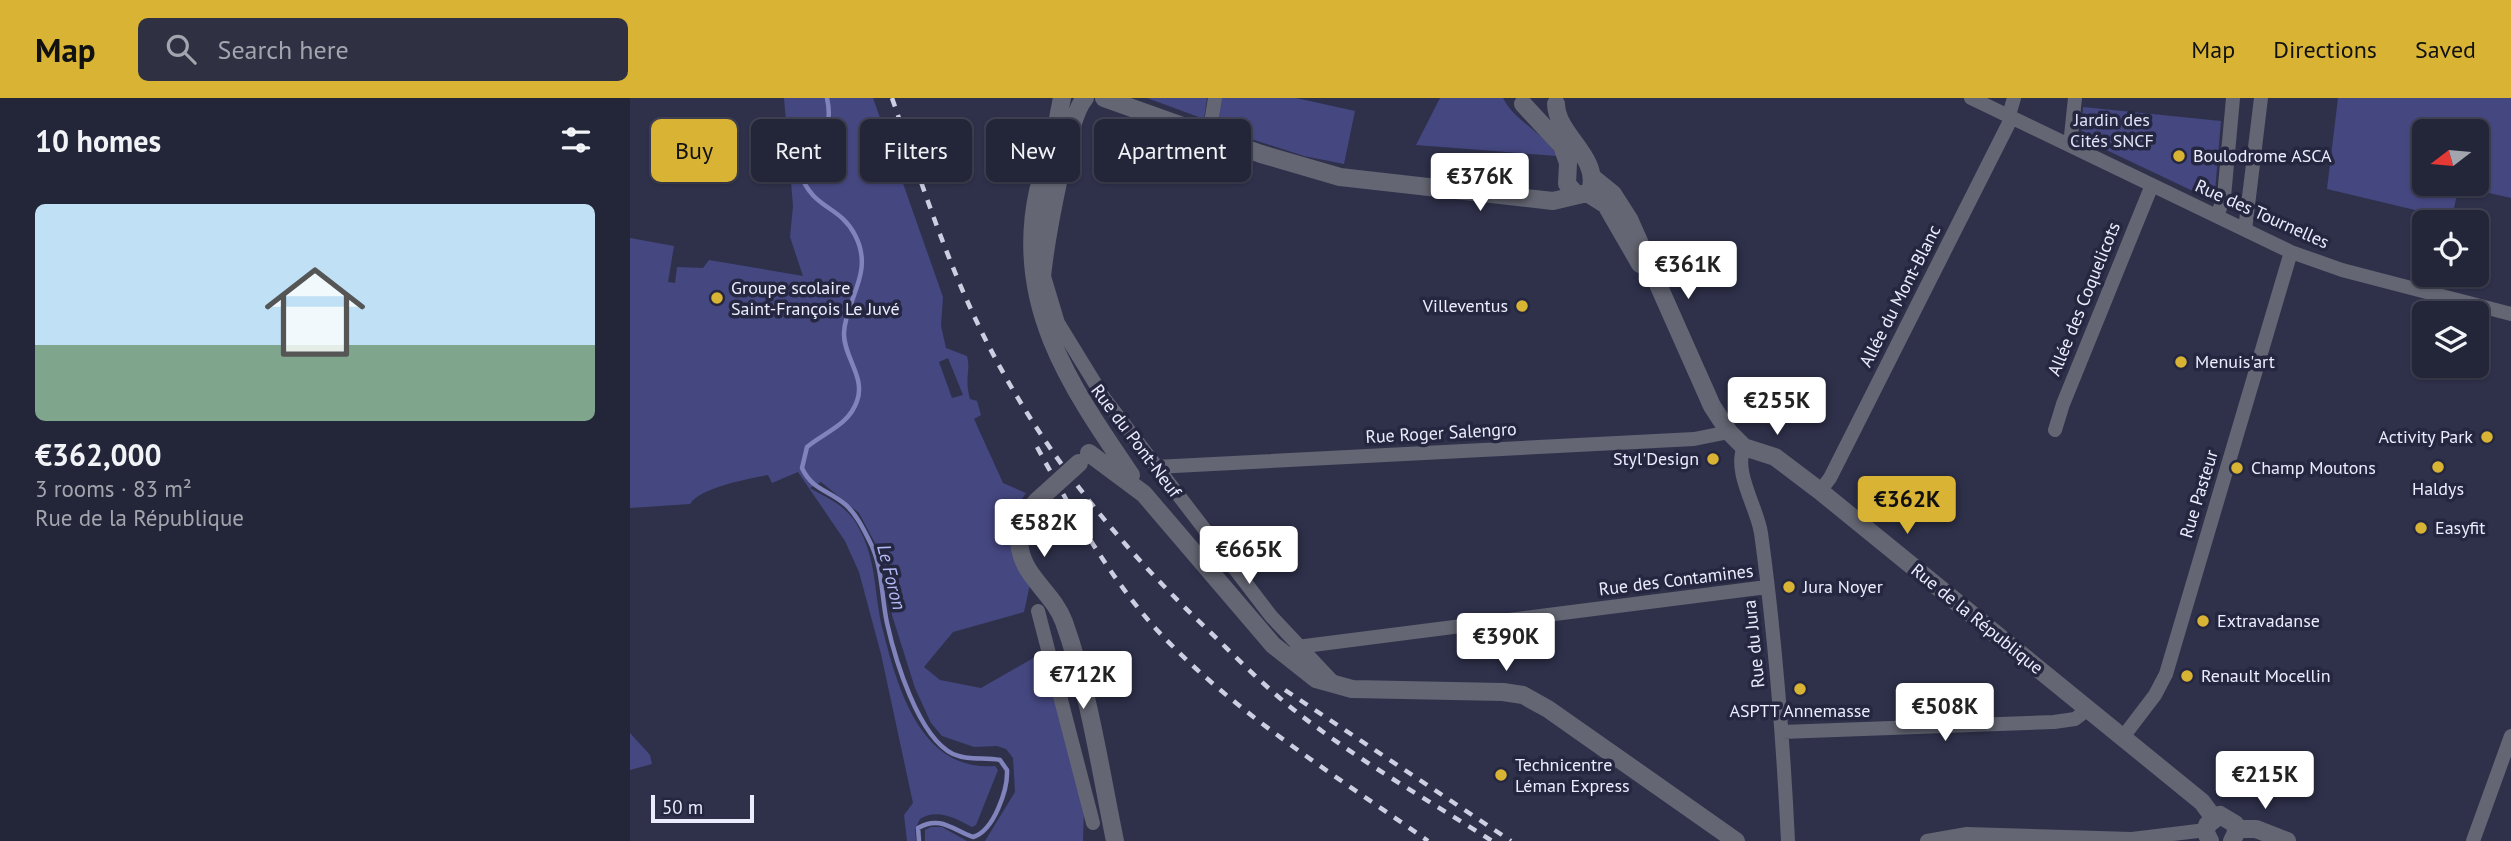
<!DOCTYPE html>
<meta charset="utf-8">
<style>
:root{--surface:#232538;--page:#2f3143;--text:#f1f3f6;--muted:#a3a5ae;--line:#404253;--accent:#d9b334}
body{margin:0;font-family:"PT Sans",sans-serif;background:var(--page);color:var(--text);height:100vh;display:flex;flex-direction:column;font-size:26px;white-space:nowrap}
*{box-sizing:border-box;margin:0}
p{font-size:23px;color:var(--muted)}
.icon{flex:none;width:38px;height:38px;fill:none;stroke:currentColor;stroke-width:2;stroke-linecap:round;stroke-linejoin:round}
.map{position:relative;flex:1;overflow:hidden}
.panel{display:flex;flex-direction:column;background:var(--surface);width:630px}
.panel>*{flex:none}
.guide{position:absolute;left:21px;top:21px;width:665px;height:63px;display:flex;gap:14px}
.needle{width:46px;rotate:254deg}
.buttons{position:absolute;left:1782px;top:21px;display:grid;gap:14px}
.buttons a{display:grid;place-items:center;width:77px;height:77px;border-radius:10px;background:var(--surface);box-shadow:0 2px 5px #0004,0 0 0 2px var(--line);font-size:35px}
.scale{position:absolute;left:21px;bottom:18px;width:103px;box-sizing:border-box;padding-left:7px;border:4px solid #ebedfe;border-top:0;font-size:19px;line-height:24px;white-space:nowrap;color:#ebedfe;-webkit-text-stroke:5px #252740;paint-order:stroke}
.price{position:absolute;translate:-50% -60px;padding:0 16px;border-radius:7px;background:#fff;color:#222;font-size:23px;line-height:46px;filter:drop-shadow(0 2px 4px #0008)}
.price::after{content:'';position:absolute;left:50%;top:42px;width:21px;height:16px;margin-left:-10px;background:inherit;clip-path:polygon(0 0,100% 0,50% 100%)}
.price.current{background:var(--accent);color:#111}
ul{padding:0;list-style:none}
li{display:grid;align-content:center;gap:14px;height:371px;padding:0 35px}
li span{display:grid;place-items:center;height:217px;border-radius:10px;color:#555}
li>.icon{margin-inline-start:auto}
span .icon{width:126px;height:126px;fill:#fffc;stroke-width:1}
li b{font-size:30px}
h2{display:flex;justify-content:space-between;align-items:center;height:84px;padding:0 35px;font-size:30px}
.tag{padding:0 24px;border-radius:10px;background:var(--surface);box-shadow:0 2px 5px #0004,0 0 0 2px var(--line);font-size:24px;line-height:63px}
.tag.current{background:var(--accent);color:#111}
header{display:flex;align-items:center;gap:42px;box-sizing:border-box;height:98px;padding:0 35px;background:var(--accent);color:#111}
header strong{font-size:33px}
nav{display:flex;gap:38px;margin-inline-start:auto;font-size:24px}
.search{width:490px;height:63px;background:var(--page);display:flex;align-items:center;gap:18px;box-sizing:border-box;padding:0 24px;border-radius:10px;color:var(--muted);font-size:26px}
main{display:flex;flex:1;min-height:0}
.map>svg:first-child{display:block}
.green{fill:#454780;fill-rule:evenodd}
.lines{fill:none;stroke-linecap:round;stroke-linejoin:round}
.stream{stroke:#8183bc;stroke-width:4.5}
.minor{stroke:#646673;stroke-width:14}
.tertiary{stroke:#646673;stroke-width:18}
.rail{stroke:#cccee1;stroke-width:4.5;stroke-dasharray:9 9;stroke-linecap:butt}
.tertiary-bridge{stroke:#646673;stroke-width:18}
.poi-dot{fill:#d9b334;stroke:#252740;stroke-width:2.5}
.labels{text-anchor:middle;stroke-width:7;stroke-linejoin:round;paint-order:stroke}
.park-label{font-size:18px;fill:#e0e3f8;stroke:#252740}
.poi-label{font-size:18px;fill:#ebedfe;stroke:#252740;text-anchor:start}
.street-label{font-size:18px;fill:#ebedfe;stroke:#252740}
.water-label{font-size:19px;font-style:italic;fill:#b5bbf9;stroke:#252740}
</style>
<header>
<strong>Map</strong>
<div class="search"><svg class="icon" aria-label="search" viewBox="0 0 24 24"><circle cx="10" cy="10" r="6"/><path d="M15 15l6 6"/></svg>Search here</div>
<nav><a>Map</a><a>Directions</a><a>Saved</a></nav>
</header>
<main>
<section class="panel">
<h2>10 homes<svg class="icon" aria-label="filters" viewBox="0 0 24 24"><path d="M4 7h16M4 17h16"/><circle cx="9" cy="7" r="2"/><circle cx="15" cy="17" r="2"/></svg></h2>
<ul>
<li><span style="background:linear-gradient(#bfe0f5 65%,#7fa58c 0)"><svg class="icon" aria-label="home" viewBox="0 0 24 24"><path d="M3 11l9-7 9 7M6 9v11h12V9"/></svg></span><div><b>€362,000</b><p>3 rooms · 83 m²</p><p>Rue de la République</p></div></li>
</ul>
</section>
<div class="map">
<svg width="1881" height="743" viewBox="0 0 1881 743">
<rect width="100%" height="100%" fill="#2f314b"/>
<path class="green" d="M154 0H243L313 199 311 228 316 250 337 258C341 273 334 280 340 301L347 303 351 317 344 321 373 385 396 395 384 412 378 435 373 418 378 440 400 486 394 514 323 534 294 569 310 582 351 590 414 554 454 711 453 743H355L385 694 383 660 376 651 367 648 344 649 312 638 301 625 285 590 262 517 254 462 229 415 191 384 180 390C197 400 214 406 226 425 248 462 243 493 253 533 268 591 291 674 365 668L368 672 346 727 342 729C325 720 308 710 290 721L285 731 286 743H277L274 717 283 705 251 556 229 474 215 443 168 374 142 385 138 377C119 381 71 389 60 406L0 410V136V140L44 148 38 184 45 185 47 169 73 170 79 162 173 178 160 139 163 108ZM318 260 333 297 322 300 309 264Z
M517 0H577L574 21Z
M591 0H666L725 13 714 66 674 58 587 30Z
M810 0H873C885 24 914 34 927 58L786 47Z
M1708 0H1881V100L1829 88 1824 110 1829 112 1827 122 1697 91ZM1794 33H1846V86H1794Z
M1453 9 1591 23 1585 93 1576 100 1568 90 1565 94 1451 40Z
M0 635 20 657 22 666 0 672Z
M301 729H312L337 743H295V732Z"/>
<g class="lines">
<path class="stream" d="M197 0C207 46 173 47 170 75 183 112 210 107 225 137 245 175 215 202 214 235 213 258 236 279 227 303 219 327 195 334 177 349L172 370C182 392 199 392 216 407 226 416 233 430 239 442 253 468 251 497 257 525 265 561 288 639 323 656 339 663 353 659 370 662L377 672C378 691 364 733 343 739 323 732 310 717 288 730L289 743"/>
<path class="minor" d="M1341 0 1661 154 1712 172 1881 216
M1379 17 1384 0
M579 37 585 0
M1440 47 1445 0
M1587 118 1594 99 1603 0
M1615 132 1631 0
M413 175 428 225 474 300 641 518 705 586
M1425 332 1433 306 1522 87
M1114 349C1103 374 1127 409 1131 435 1145 537 1153 640 1158 743
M525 369 1064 341 1099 334
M1190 393 1200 380 1382 19
M408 513 463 725
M667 549 1137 489
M1152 634 1424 624 1445 621 1458 611
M1493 639 1525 597 1536 576 1661 154
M1297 743 1337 736 1502 741 1576 732
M1843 743 1881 638"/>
<path class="tertiary" d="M432 0C428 19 425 39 420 58 417 70 411 81 408 93 383 206 441 289 501 377
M474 0 631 56 710 79 923 103 957 95 976 107 1010 166
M893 6 932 48 938 65 937 86 946 96
M926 6C927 37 968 58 961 89
M962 79 983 96 999 121 1082 308 1099 334 1114 349 1145 359 1190 393 1572 704 1583 719
M412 179C415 148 437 19 455 0
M459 355 514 396 643 547 686 581 722 591 873 594 893 597 918 611 1106 743
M407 403C394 416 386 433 390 451 395 480 424 496 434 524 459 594 470 670 485 743
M1606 731H1626L1657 743
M1580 743 1576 735 1577 727 1590 717 1605 726 1606 735 1602 743"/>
<path class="rail" d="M262 0C285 66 307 134 335 198 392 328 477 436 579 533 613 566 646 600 685 628 741 670 803 705 862 743
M407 349C442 413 477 476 526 531 604 615 705 677 798 743
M655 592 881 743"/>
<path class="tertiary-bridge" d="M407 403 449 365"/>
</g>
<g class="poi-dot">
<circle cx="1549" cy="58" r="7"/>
<circle cx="87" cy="200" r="7"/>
<circle cx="892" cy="208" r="7"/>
<circle cx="1551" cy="264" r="7"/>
<circle cx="1857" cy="339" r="7"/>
<circle cx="1083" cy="361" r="7"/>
<circle cx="1808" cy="369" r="7"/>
<circle cx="1607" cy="370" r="7"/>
<circle cx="1791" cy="430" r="7"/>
<circle cx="1159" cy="489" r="7"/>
<circle cx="1573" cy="523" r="7"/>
<circle cx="1557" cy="578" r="7"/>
<circle cx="1170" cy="591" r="7"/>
<circle cx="871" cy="677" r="7"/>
</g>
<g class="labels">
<g class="park-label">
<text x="1482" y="28">Jardin des<tspan x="1482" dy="21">Cités SNCF</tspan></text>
</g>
<g class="poi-label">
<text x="1563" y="64">Boulodrome ASCA</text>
<text x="101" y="196">Groupe scolaire<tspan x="101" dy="21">Saint-François Le Juvé</tspan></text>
<text x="878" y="214" text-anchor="end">Villeventus</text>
<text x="1565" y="270">Menuis'art</text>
<text x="1843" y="345" text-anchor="end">Activity Park</text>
<text x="1069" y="367" text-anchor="end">Styl'Design</text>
<text x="1621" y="376">Champ Moutons</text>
<text x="1808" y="397" text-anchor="middle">Haldys</text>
<text x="1805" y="436">Easyfit</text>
<text x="1173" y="495">Jura Noyer</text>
<text x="1587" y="529">Extravadanse</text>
<text x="1571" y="584">Renault Mocellin</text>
<text x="1170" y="619" text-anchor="middle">ASPTT Annemasse</text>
<text x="885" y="673">Technicentre<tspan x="885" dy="21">Léman Express</tspan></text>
</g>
<g class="street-label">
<text transform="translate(1632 116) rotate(24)" y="6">Rue des Tournelles</text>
<text transform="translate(1270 198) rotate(-63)" y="6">Allée du Mont-Blanc</text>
<text transform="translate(1454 201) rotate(-68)" y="6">Allée des Coquelicots</text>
<text transform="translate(811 335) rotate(-3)" y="6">Rue Roger Salengro</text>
<text transform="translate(506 343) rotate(53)" y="6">Rue du Pont-Neuf</text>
<text transform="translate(1569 396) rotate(-73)" y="6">Rue Pasteur</text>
<text transform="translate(1046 482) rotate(-7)" y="6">Rue des Contamines</text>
<text transform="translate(1347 521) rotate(39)" y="6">Rue de la République</text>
<text transform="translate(1124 546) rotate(-96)" y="6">Rue du Jura</text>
</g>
<g class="water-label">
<text transform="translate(262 479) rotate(76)" y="7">Le Foron</text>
</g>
</g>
</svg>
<div class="buttons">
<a><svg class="needle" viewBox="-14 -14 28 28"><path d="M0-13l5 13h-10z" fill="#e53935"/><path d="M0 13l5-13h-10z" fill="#a3a5ae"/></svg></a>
<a><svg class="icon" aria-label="locate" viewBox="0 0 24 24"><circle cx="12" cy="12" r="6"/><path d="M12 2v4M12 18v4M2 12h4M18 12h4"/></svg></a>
<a><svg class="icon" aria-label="layers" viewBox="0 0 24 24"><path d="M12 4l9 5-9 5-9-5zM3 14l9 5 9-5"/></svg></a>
</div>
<div class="scale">50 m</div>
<b class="price" style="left:850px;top:115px">€376K</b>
<b class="price" style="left:1058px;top:203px">€361K</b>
<b class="price" style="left:1147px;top:339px">€255K</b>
<b class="price current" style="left:1277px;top:438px">€362K</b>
<b class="price" style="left:414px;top:461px">€582K</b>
<b class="price" style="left:619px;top:488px">€665K</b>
<b class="price" style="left:876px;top:575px">€390K</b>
<b class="price" style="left:453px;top:613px">€712K</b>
<b class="price" style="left:1315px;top:645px">€508K</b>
<b class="price" style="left:1635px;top:713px">€215K</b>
<div class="guide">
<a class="tag current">Buy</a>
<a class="tag">Rent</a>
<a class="tag">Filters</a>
<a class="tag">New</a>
<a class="tag">Apartment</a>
</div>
</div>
</main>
